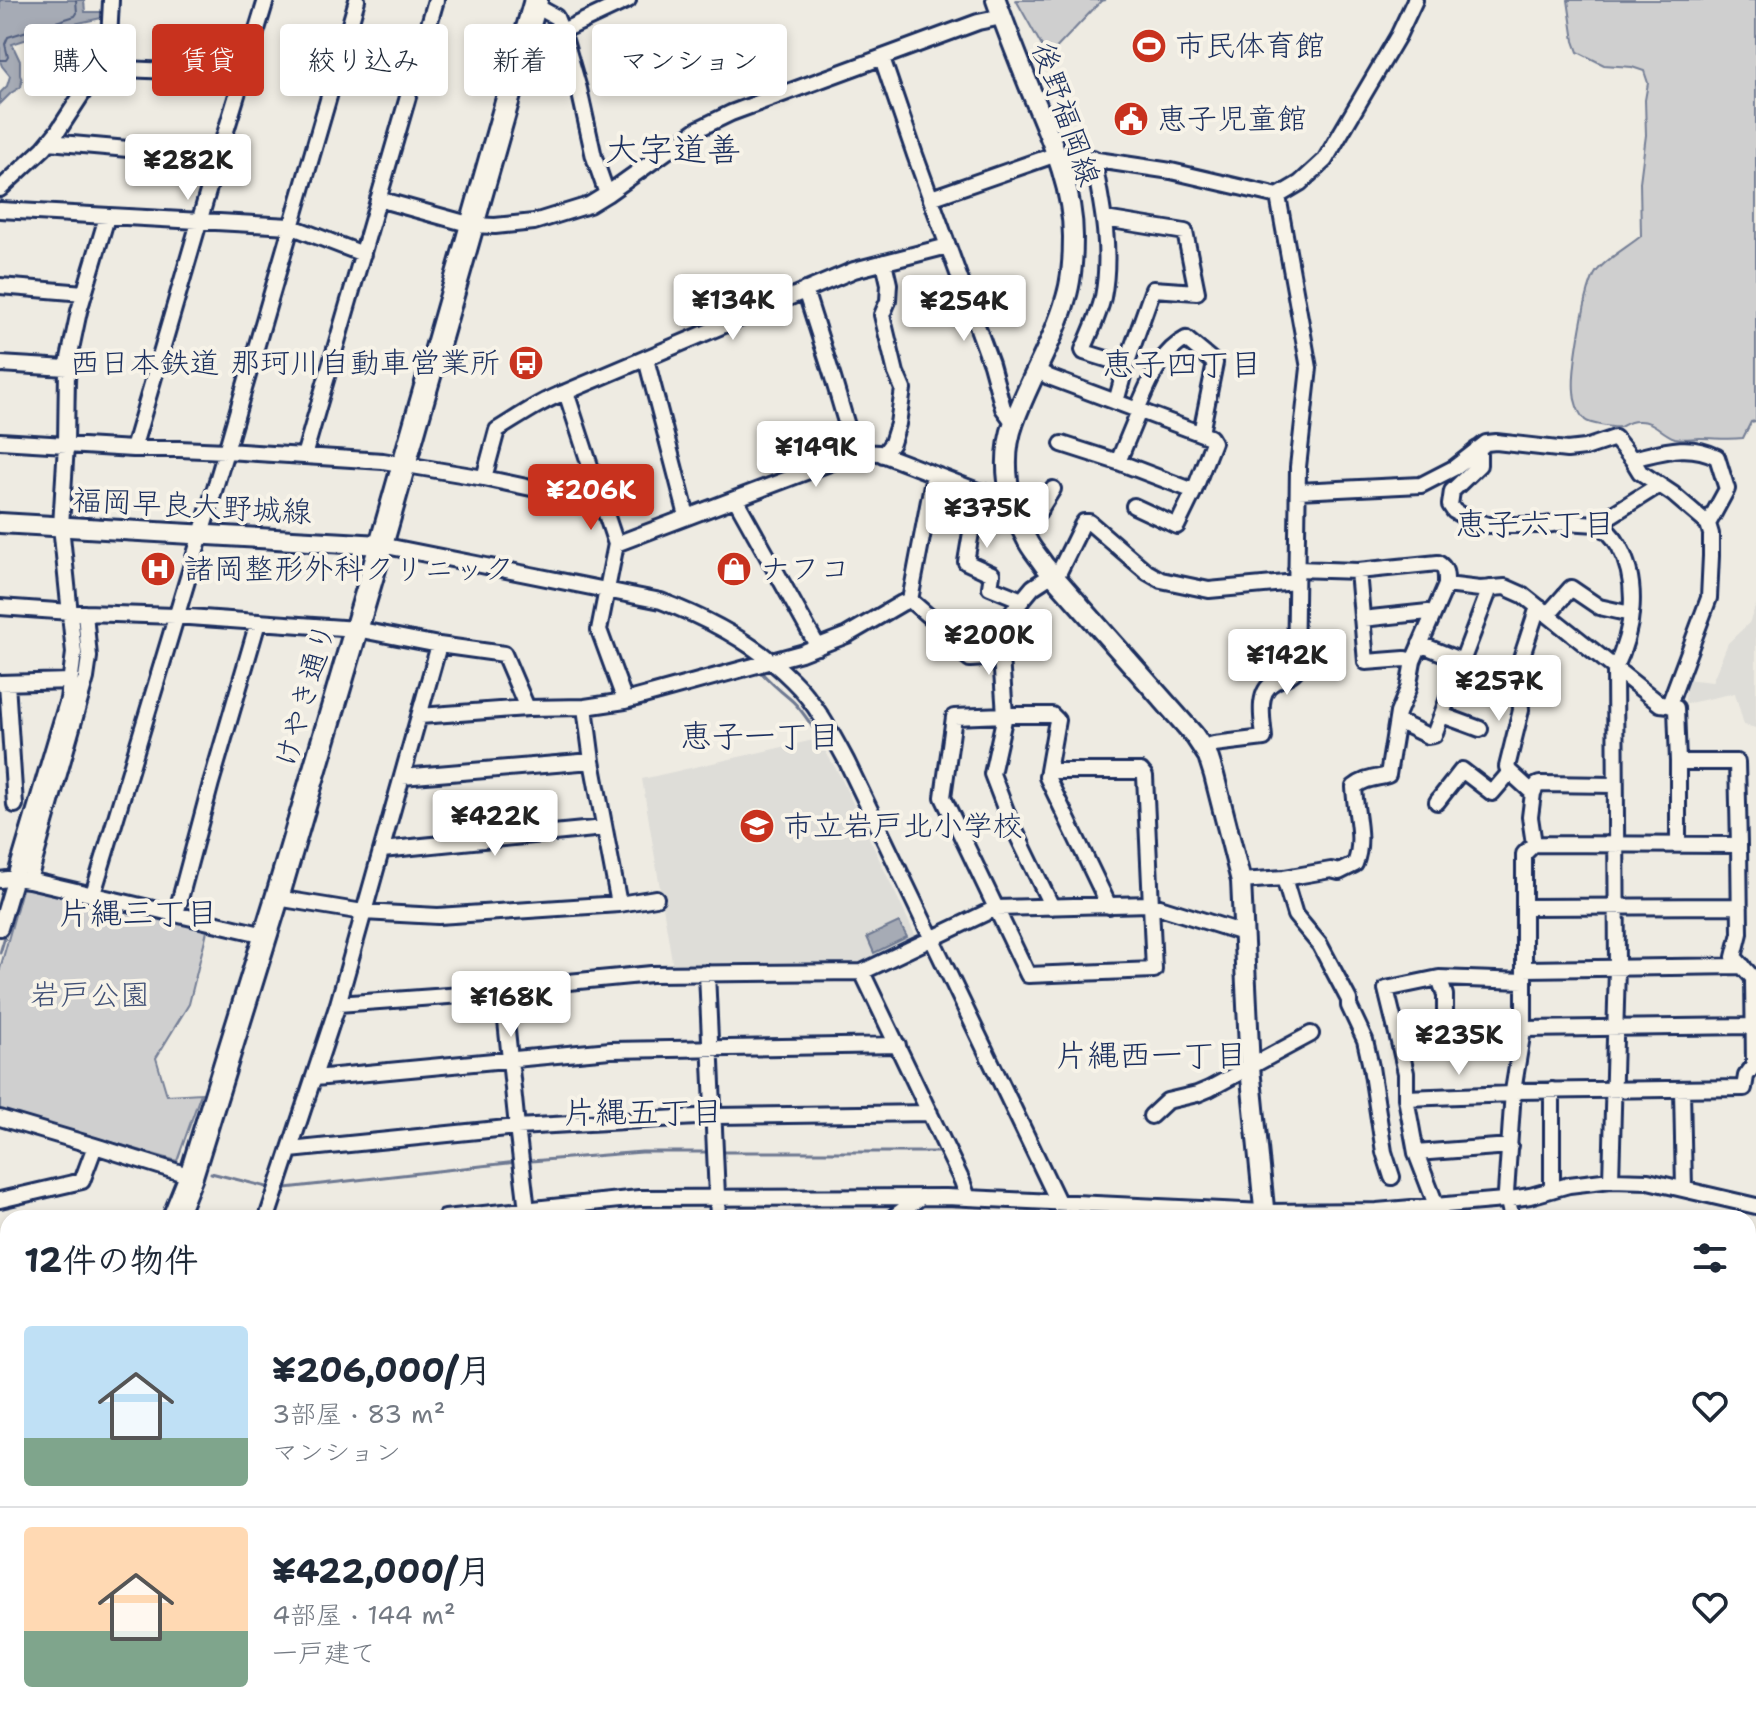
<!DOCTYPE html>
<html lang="ja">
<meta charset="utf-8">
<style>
:root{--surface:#fff;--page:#f2f2f3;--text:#1f2937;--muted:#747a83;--line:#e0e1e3;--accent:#c8321e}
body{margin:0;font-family:"Shantell Sans","Klee One",sans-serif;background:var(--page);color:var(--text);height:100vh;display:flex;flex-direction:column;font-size:30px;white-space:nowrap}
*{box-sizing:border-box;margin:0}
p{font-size:26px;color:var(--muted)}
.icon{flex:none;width:44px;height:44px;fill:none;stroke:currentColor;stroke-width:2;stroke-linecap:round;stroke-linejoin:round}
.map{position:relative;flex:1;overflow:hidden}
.details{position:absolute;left:0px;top:1210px;width:1756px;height:512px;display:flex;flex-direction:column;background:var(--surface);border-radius:24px 24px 0 0;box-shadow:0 4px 12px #0003}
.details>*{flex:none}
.guide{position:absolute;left:24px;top:24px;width:800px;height:72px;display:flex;gap:16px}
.price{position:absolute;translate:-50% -68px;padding:0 18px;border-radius:8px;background:#fff;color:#222;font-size:26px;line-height:52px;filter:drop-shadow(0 2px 4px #0008)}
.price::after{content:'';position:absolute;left:50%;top:48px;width:24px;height:18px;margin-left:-12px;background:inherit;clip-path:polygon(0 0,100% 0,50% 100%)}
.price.active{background:var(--accent);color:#fff}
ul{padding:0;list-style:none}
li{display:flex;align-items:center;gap:24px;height:200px;padding:0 24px}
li+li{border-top:2px solid var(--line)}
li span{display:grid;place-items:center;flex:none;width:224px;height:160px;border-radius:8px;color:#555}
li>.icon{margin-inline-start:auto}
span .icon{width:96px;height:96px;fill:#fffc;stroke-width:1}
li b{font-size:34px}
h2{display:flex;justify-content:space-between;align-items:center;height:96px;padding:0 24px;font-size:34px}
.pill{padding:0 28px;border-radius:8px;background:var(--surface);box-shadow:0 4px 12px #0003;font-size:28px;line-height:72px}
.pill.active{background:var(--accent);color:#fff}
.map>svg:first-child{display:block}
.built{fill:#deddd8}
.green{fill:#cfcfcf;stroke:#757f96;stroke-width:2}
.water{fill:#a6abb5;stroke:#6e7992;stroke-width:2}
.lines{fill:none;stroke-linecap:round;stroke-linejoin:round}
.shore{stroke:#536181;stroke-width:2}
.stream{stroke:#6e7992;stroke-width:3}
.minor-casing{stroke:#1b2f5e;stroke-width:20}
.major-casing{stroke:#1b2f5e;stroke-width:24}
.highway-casing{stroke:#1b2f5e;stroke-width:28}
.minor{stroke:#f7f3e8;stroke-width:14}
.major{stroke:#f7f3e8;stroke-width:18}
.highway{stroke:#f7f3e8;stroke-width:22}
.labels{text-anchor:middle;stroke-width:8;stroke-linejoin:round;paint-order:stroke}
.poi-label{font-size:30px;fill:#1b2f5e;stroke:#f7f3e8;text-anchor:start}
.street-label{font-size:30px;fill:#1b2f5e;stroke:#f7f3e8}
.park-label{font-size:30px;fill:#3f4f75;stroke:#f7f3e8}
.neighbourhood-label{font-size:32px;fill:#1b2f5e;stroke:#f7f3e8}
.quarter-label{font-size:34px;fill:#1b2f5e;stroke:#f7f3e8}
</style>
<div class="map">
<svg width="1756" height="1722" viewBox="0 0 1756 1722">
<rect width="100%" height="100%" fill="#eeebe2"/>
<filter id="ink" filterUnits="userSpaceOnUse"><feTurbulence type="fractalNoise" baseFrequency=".0125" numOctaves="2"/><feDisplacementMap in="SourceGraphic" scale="16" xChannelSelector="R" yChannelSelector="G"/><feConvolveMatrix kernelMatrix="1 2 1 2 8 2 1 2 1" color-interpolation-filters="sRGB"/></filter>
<g filter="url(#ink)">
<path class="built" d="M1756 605V728L1744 725 1735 693 1685 704 1686 679 1712 682 1728 643 1749 623Z
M818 739 839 774 917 939 862 968 673 967 642 779Z"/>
<path class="green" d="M1016 0H1106L1101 1 1048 57Z
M1568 0H1756V421L1751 422 1743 438C1728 440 1715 438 1700 438 1692 438 1683 440 1675 438 1660 433 1655 420 1637 421 1630 421 1626 424 1620 427 1614 428 1589 424 1585 420 1578 413 1574 400 1574 391 1572 371 1585 285 1597 271 1606 259 1629 246 1641 236L1640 182 1646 135 1645 100 1648 83 1644 71 1632 67 1604 65 1578 52 1574 41Z
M23 886 208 927 189 1004 156 1058 167 1095 201 1093 177 1161 0 1110V969Z
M1748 1268 1756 1269V1679L1748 1684Z
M1691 1714H1737L1756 1722H1686Z"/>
<path class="water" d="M0 0H84L85 12H105L106 17 74 24 12 44 20 61V75L22 80 21 87 11 93 0 104V93L7 86 10 76 2 66 0 61Z
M899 922 907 937 874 953 867 937Z"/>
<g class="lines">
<path class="shore" d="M0 60H6L8 57 5 44 8 37 75 16 77 13 76 0"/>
<path class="stream" d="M115 16H118V0
M111 60 117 42
M64 136 74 120
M0 199 51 152
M116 209 181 213
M301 220 365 0
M73 429 77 358 82 332 103 256
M69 533 71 557
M760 671C769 681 778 689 789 698 802 708 811 726 821 739
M80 672V652
M523 715 524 717 554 714
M0 953 21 884
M126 1148 176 1163
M724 1152H942
M531 1161 642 1152H711
M211 1173 271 1188
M286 1188 517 1162
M979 1212 984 1218
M0 1399V1404"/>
<defs>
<path id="minor" d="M534 5 556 17 564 37 579 89 594 157 607 194
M562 31 628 0
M99 68 244 74
M49 142 218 157
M1093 158C1102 204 1112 250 1103 297 1099 315 1090 333 1083 350L1084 352 1126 365
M0 189 44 148 58 131 99 68 109 41 111 0
M931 198 1057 154 1171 171 1278 196 1300 183 1325 160 1398 36 1415 0
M378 199 472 225 495 226 534 222 589 205 607 194 698 129 731 113 978 22 1002 17
M0 210 290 226 363 254
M1105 219 1185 232 1197 292 1153 289 1126 365 1116 402
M948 246 991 364 1003 408 1014 423
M0 286 84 293
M805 290 833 378 855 453
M646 359 687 516
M0 364 67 368
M1037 370 1049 377 1210 437 1213 442 1194 491 1177 526 1134 506
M566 392 854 270 948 246 915 155 882 58
M1137 410C1149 383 1159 353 1186 339L1215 363 1201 433
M0 441 133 449H179L226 451 383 461 484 478 536 489 592 472 566 392C541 401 520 416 497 430L484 478
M1062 444 1118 462 1194 491
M133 449 218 157 266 0
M1477 449 1479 454V465L1452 491 1450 505 1454 511 1468 519 1488 525H1545L1565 522 1597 524 1659 485
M883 455 892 443 898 424 903 389 896 373 882 315 888 301 889 284 884 262
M304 456 436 0
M1632 459 1640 472 1673 494 1708 524
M1118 462 1139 411
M592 472 616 544 599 630 625 701 801 653 847 635 902 603 910 600
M978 491 966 562 992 574 990 587 1022 600
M736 500 818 647
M1597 524C1607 529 1614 537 1619 546 1640 584 1633 631 1615 669L1617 968 1611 1180
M1024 535 1053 489
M616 544 859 452 879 453 978 491 997 495 1009 493
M381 545 661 601C709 619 756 644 792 680 816 703 832 734 847 762L1066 1218
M1296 569 1358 571 1438 563C1447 568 1446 576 1446 585L1480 589 1505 587 1523 595 1660 704 1669 705 1709 598 1711 556V534L1708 524 1727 489 1717 457C1688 442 1662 452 1632 459L1615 438 1585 448 1567 450 1496 442 1486 443 1454 468 1421 485 1298 491
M1358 571 1366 662 1405 659 1413 661
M1056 578 1082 525 1084 522H1089L1147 572 1161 580 1209 590 1296 582
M910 600 933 620 939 622H961L964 632 965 655 970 659 1001 657 1008 617 1033 587 1053 574
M910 600 934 474
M0 607 85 613 175 616 356 629 439 645 338 1004 267 1218
M1548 614 1571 588 1599 607 1631 614
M1362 619 1428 612 1432 613
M1420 644 1462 661
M439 645 504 654 527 708
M1001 657 1005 715 992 774 1008 816 1052 907
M0 683 71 681
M7 683 15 805
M1669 705 1676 708 1678 762
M585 707 592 761 619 904
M1005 715H1052L1057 720 1048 771H1141L1145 776 1154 970 1028 975 943 797 954 717Z
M1442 715 1480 729
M420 716 527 708 585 707 625 701
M1397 721 1428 736 1434 735 1490 588
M1203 747 1214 744 1264 738C1263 722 1256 693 1273 683 1280 678 1289 678 1295 671L1298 467 1309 368 1278 196
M1048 771 1047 777 1109 906
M402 777 592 761
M1533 793 1537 785 1540 784 1615 785
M1437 802 1462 770 1492 793 1510 772
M1534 844 1530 817 1533 793 1510 772 1507 767 1521 710 1519 665 1536 613 1540 608
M382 850 604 828
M1284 878 1295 915 1320 945 1349 1000V1006L1365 1040 1371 1067 1384 1152 1392 1177
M0 880 15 878 29 880 265 935
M29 880 86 678 89 657 85 613
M1241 881 1284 878 1331 870 1339 872 1355 864C1365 839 1355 813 1354 787 1365 778 1375 779 1388 775L1398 713 1408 689 1413 661 1446 585
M93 894 226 451 357 0
M277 898 363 912 438 916 619 904 656 898
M1524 907 1740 906
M176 914 211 783 258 622
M0 928 68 699 74 653 61 526 66 445 67 368 79 311 107 217
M1524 969 1743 966
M862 972 962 1181 968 1198
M707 973 718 1218
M1439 978 1524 981
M503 992 517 1127 528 1218
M338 1004 503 992 558 983 651 974 862 972 996 908 1150 904 1243 933
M1523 1029 1753 1026
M1399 1042 1386 989 1439 978 1445 995V1040
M315 1078 610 1050 898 1045
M1682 1089 1684 1189
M1513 1091 1744 1088 1746 1076 1754 1065 1753 978 1734 957 1740 933 1739 845
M1406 1098 1513 1094
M1151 1116 1167 1101 1197 1094 1209 1089 1311 1034
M0 1118 95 1146 191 1176
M290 1150 517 1127 715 1116 930 1113
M1416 1153 1510 1146
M1552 1190V1090
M0 1200 82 1181 95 1146
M1436 1205 1416 1153 1406 1098V1073L1399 1042 1521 1037
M445 1218 639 1198 946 1197 1264 1212 1377 1211 1504 1200 1530 1196 1569 1185 1611 1180 1648 1181 1756 1206
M892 1218 921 1197
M1512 1218 1506 1193 1513 1091 1524 1024V854L1534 844 1739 845 1737 762H1678V845
M0 1356 8 1355
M0 1370 8 1396
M0 1427 8 1426V1424
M473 1714V1722
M535 1714 567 1722
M1027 1714 1028 1717
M1302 1714 1316 1719 1320 1722
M30 1722 36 1714
M237 1722 242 1714
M311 1722V1714
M360 1722V1714
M655 1722 676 1714
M1066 1722 1067 1714
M1173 1722 1174 1714"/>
<path id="major" d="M996 0C1007 31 1019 61 1031 91 1050 137 1073 186 1073 237 1073 257 1072 279 1066 298 1054 341 1029 380 1014 422 1000 460 1008 505 1027 540 1031 549 1039 557 1044 565L1194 735 1208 756 1214 775 1241 881 1250 1068 1265 1218
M0 523 381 545
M0 1276 8 1275
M1324 1714 1327 1722"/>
<path id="highway" d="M174 1218 191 1176 277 898 381 545 536 0
M0 1617 8 1599"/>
</defs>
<use href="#minor" class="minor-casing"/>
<use href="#major" class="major-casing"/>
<use href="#highway" class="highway-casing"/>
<use href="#minor" class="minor"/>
<use href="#major" class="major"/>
<use href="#highway" class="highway"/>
</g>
</g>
<defs>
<symbol id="stadium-disc" viewBox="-11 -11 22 22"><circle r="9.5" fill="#c8321e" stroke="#f7f3e8"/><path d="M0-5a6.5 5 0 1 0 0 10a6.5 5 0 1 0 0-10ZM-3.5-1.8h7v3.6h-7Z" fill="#fff"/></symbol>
<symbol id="civic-disc" viewBox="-11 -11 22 22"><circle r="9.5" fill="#c8321e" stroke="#f7f3e8"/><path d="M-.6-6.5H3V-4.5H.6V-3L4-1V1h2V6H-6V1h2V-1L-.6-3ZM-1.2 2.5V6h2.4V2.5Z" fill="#fff"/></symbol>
<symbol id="bus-disc" viewBox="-11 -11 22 22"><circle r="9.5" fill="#c8321e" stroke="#f7f3e8"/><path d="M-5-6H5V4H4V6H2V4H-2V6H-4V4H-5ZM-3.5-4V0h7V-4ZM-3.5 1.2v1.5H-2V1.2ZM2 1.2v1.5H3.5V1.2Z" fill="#fff"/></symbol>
<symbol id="hospital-disc" viewBox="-11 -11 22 22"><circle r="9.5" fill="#c8321e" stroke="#f7f3e8"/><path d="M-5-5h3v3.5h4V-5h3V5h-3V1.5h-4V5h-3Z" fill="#fff"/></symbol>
<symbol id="shop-disc" viewBox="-11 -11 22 22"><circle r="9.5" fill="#c8321e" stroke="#f7f3e8"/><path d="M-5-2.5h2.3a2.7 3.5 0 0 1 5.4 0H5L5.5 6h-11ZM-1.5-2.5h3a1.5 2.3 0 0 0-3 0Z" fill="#fff"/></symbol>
<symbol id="school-disc" viewBox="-11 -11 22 22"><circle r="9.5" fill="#c8321e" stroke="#f7f3e8"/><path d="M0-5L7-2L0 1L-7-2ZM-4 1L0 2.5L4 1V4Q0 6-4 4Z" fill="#fff"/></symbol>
</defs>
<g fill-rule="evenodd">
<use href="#stadium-disc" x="1129" y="26" width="40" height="40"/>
<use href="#civic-disc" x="1111" y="99" width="40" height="40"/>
<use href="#bus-disc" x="506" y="343" width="40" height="40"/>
<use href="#hospital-disc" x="138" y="549" width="40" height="40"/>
<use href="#shop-disc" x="714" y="549" width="40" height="40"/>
<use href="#school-disc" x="737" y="806" width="40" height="40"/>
</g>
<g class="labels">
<g class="poi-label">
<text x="1175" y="56">市民体育館</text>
<text x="1157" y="129">恵子児童館</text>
<text x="500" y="373" text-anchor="end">西日本鉄道 那珂川自動車営業所</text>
<text x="184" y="579">諸岡整形外科クリニック</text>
<text x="760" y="579">ナフコ</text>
<text x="783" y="836">市立岩戸北小学校</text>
</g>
<g class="street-label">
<text transform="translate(1066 114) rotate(71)" y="10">後野福岡線</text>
<text transform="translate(192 506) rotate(3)" y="10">福岡早良大野城線</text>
<text transform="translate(305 695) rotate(-74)" y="10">けやき通り</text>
</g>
<g class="park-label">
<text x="90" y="1005">岩戸公園</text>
</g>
<g class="neighbourhood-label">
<text x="1182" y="375">恵子四丁目</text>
<text x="1535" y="535">恵子六丁目</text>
<text x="760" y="747">恵子一丁目</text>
<text x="138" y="924">片縄三丁目</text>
<text x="1151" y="1066">片縄西一丁目</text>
<text x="643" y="1123">片縄五丁目</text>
</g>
<g class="quarter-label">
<text x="673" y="161">大字道善</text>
</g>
</g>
</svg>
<b class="price" style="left:188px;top:202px">¥282K</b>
<b class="price" style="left:733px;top:342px">¥134K</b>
<b class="price" style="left:964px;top:343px">¥254K</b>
<b class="price" style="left:816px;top:489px">¥149K</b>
<b class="price active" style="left:591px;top:532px">¥206K</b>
<b class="price" style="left:987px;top:550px">¥375K</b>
<b class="price" style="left:989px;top:677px">¥200K</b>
<b class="price" style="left:1287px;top:697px">¥142K</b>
<b class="price" style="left:1499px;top:723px">¥257K</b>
<b class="price" style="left:495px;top:858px">¥422K</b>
<b class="price" style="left:511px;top:1039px">¥168K</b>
<b class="price" style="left:1459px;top:1077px">¥235K</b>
<div class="guide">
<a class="pill">購入</a>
<a class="pill active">賃貸</a>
<a class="pill">絞り込み</a>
<a class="pill">新着</a>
<a class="pill">マンション</a>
</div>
<section class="details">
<h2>12件の物件<svg class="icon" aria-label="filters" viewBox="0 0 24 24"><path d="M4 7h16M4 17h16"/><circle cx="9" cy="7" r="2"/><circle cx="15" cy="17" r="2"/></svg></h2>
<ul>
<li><span style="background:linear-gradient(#bfe0f5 70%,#7fa58c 0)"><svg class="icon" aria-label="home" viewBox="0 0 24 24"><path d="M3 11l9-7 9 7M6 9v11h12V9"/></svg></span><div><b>¥206,000/月</b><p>3部屋 · 83 m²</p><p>マンション</p></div><svg class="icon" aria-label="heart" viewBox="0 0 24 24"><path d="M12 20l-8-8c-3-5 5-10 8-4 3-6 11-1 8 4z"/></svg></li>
<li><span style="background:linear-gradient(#ffd9b3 65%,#7fa58c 0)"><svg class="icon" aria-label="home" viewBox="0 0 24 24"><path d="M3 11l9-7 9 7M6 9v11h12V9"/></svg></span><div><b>¥422,000/月</b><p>4部屋 · 144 m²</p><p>一戸建て</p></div><svg class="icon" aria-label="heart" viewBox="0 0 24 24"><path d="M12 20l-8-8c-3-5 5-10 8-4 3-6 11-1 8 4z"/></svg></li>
</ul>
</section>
</div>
